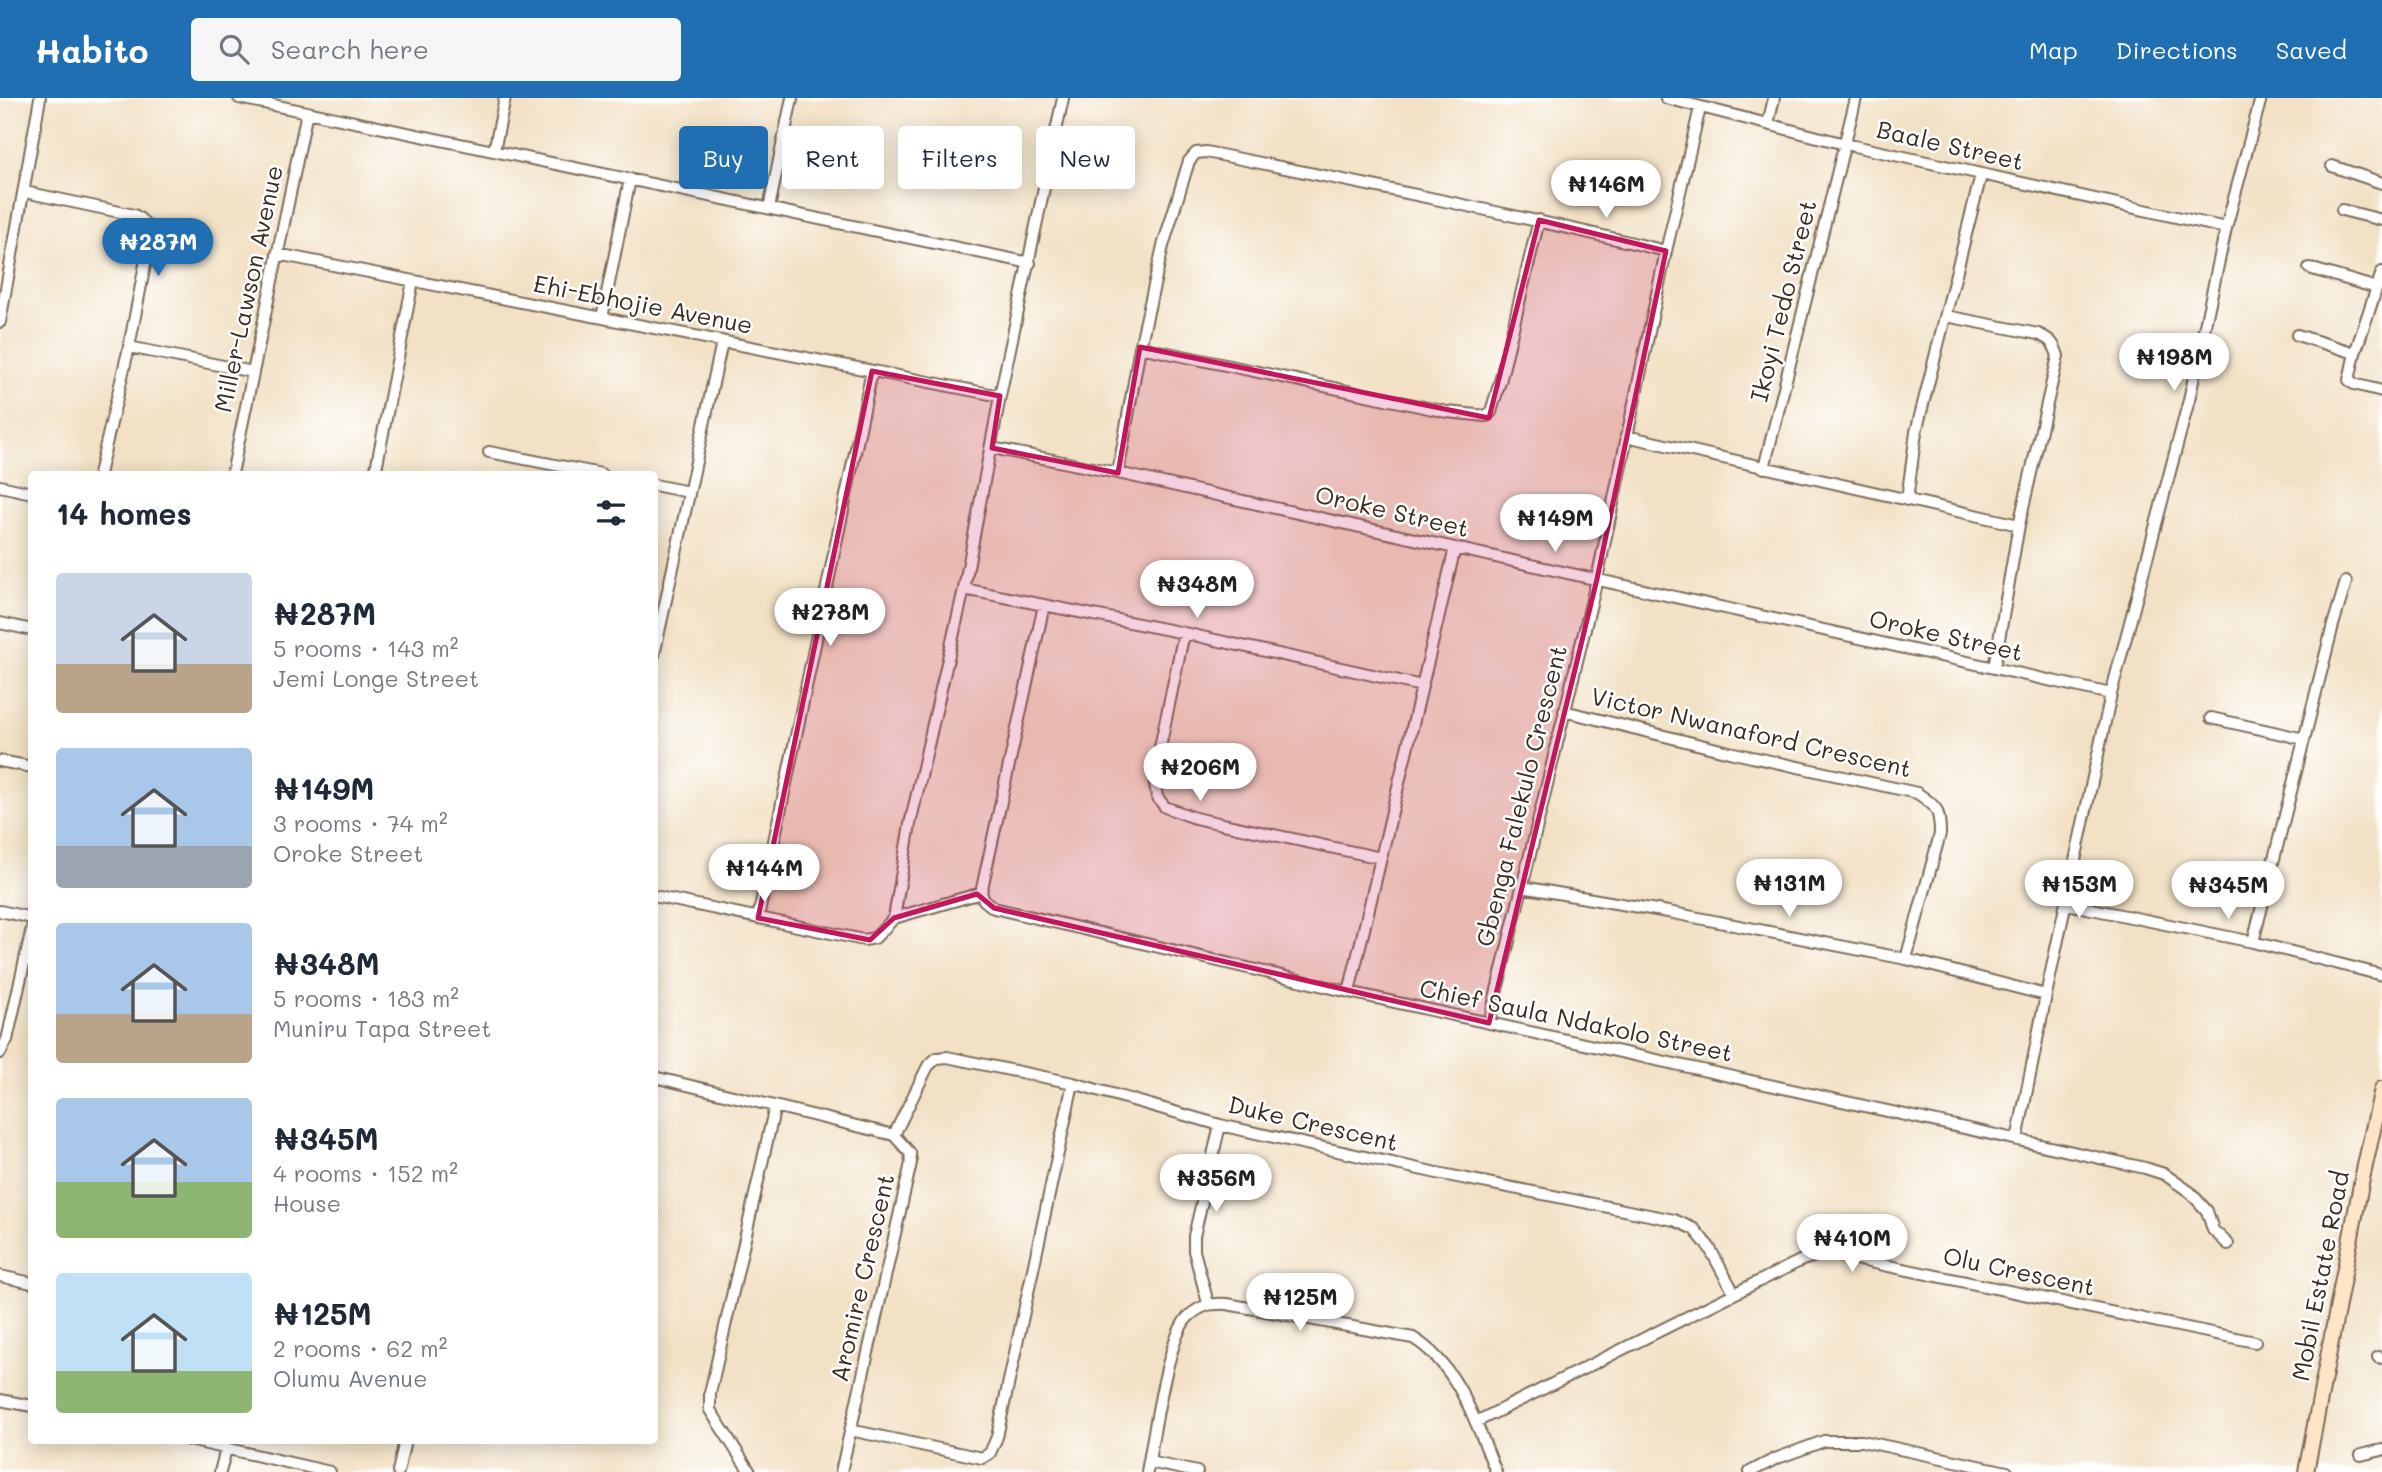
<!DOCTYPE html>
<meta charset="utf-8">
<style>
:root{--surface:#fff;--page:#f6f6f7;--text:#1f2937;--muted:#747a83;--accent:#1f6fb2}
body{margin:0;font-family:Mali,sans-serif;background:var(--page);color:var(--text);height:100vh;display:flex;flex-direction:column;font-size:26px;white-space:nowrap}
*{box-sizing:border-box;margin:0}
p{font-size:23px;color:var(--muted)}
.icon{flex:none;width:38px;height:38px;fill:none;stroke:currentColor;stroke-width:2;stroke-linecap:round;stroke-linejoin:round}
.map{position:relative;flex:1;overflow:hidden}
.panel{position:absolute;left:28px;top:373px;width:630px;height:973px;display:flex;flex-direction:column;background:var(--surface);border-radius:7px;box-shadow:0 4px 18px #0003}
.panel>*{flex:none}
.banner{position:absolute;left:679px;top:28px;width:665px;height:63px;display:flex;gap:14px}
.price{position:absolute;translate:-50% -60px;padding:0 16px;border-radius:24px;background:#fff;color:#222;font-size:23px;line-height:46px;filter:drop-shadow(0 2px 4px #0008)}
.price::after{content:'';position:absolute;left:50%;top:42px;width:21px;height:16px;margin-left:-10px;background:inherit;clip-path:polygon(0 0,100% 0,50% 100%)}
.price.on{background:var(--accent);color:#fff}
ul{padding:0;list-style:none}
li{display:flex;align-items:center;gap:21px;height:175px;padding:0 28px}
li span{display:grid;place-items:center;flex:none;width:196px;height:140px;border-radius:7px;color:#555}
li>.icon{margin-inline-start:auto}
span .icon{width:84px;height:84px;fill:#fffc;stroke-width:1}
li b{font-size:30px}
h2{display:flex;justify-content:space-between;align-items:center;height:84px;padding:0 28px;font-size:30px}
.tag{padding:0 24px;border-radius:7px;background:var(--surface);box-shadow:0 4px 18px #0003;font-size:24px;line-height:63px}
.tag.on{background:var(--accent);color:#fff}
header{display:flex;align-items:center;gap:42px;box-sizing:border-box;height:98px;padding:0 35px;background:var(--accent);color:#fff}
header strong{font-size:33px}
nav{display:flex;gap:38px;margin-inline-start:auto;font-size:24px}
.search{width:490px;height:63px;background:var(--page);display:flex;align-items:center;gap:18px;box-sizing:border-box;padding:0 24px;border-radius:7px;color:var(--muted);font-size:26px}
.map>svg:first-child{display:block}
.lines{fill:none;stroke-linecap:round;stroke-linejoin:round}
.minor-casing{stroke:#7b6a58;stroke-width:14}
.secondary-casing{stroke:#7b6a58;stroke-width:18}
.minor{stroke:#fff;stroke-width:10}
.secondary{stroke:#fde5c5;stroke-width:14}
.marked{fill:#c2185b;fill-opacity:0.2;stroke:#c2185b;stroke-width:5;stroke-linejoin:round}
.labels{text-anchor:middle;stroke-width:5;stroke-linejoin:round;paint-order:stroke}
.street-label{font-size:24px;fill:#3b2a1e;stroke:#fff}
</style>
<header>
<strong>Habito</strong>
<div class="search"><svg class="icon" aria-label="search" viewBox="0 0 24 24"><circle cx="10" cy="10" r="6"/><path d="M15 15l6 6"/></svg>Search here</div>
<nav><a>Map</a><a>Directions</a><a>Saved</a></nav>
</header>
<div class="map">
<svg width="2382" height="1374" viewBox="0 0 2382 1374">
<rect width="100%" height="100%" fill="#fff"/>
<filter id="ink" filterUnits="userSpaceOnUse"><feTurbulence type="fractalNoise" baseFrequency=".0143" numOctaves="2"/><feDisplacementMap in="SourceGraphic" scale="14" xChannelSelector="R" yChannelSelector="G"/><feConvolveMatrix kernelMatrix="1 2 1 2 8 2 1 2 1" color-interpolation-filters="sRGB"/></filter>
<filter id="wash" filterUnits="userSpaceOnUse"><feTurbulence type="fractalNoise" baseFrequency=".00686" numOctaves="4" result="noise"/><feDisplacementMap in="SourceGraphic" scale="28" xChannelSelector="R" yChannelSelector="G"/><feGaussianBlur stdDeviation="1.57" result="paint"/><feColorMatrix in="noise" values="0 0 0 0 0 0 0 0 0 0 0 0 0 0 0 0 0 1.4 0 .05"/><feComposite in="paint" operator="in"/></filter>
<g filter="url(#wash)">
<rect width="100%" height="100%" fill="#f2e1c5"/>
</g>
<g filter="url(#ink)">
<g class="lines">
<defs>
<path id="minor" d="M239 0 1030 165
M1666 0 1845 46 2226 130
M1768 26 1774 0
M494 53 505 0
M2332 68 2382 85
M25 94 134 117C147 124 149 131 149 146L129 249 99 376
M769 110 792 0
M2342 112 2382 122
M277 156 1000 298
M2309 170 2377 190
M2382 174 2355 255 2349 282 2354 286 2382 293
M1946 218 2038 236C2050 241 2054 245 2058 258L2019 427
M602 220 630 81
M0 224 40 0
M2297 237 2355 255
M129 249 253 274
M1140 249 1163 148 1189 63 1196 55 1206 54C1360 85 1513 116 1666 153
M1626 338 2019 427 1994 570
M992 350 1118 375 2111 596
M489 354 601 376
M1764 370 1856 0
M1118 375 1140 249 1447 314 1486 318 1491 314 1501 280 1539 122
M232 376 307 14
M375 376 413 183
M654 387 689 394
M0 388 32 395
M1907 402 1916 334 1981 77
M964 491 1184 535 1422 588
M0 525 32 532
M1184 535 1154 678 1157 699 1165 709 1195 720 1381 760
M654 557 722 244
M1564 613 1729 654 1917 695C1937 708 1940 712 1940 736L1906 861
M2211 620 2304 641
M0 663 32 669
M1522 789 1668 814 1906 861 2046 897
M981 795 1044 507
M654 798 864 842 875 840 894 820 910 726 964 491 1000 298 1063 0
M2067 806 2253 844 2382 877
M0 813 32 820
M758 820 872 273
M894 820 981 795 984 802 994 810 1349 894 2145 1070 2164 1076 2190 1094 2207 1113 2213 1132 2228 1146
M2253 844 2333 527 2346 484
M1349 894 1455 450
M1489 925 1597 481 1666 153 1700 10
M0 955 7 942 32 830
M654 979 894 1037 910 1055 911 1065 841 1374
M894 1037 928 968 937 960 947 959 1073 985 1220 1027 1437 1075 1674 1122 1694 1131 1709 1149 1734 1195
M2017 1042 2046 897 2111 596 2189 302 2226 130 2261 0
M0 1178 32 1185
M1208 1205 1194 1153V1138L1220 1027
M2378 1259 2382 1260
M0 1302 32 1308
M1476 1324 1802 1162 1826 1155 2255 1244
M850 1332 982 1360 990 1355 997 1339 1073 985
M189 1342 330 1374
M2361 1357 2382 1352
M1149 1364 1197 1374
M220 1374 226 1351
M398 1374 405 1342
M750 1374 710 1312V1295L775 1008
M1147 1374C1153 1342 1168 1237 1188 1219 1201 1207 1210 1205 1227 1206L1413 1240C1458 1267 1477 1327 1496 1374
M1750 1374 1775 1361 1824 1343H1862L2007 1374"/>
<path id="secondary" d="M2306 1374 2362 1081 2382 991"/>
</defs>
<use href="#minor" class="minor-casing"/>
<use href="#secondary" class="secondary-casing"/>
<use href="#minor" class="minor"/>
<use href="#secondary" class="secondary"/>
</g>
</g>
<path class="marked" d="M1539 122 1666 153 1597 481 1489 925 994 810 977 796 894 820 870 842 758 820 872 273 1000 298 992 350 1118 375 1140 249 1489 320Z"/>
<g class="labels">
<g class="street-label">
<text transform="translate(1950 48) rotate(13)" y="8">Baale Street</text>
<text transform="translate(249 191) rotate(-78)" y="8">Miller-Lawson Avenue</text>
<text transform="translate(1784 203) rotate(-76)" y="8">Ikoyi Tedo Street</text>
<text transform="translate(643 207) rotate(11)" y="8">Ehi-Ebhojie Avenue</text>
<text transform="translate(1392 414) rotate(13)" y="8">Oroke Street</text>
<text transform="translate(1946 538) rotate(13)" y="8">Oroke Street</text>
<text transform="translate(1751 635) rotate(13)" y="8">Victor Nwanaford Crescent</text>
<text transform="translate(1522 698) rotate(-76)" y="8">Gbenga Falekulo Crescent</text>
<text transform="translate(1576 923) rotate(12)" y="8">Chief Saula Ndakolo Street</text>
<text transform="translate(1313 1026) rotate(13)" y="8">Duke Crescent</text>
<text transform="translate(2019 1174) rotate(12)" y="8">Olu Crescent</text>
<text transform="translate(2321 1178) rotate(-79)" y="8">Mobil Estate Road</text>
<text transform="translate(863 1180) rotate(-77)" y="8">Aromire Crescent</text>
</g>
</g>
</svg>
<b class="price" style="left:1606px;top:122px">₦146M</b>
<b class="price on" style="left:158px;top:180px">₦287M</b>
<b class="price" style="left:2174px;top:295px">₦198M</b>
<b class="price" style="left:1555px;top:456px">₦149M</b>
<b class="price" style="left:1197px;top:522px">₦348M</b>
<b class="price" style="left:830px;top:550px">₦278M</b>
<b class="price" style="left:1200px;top:705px">₦206M</b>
<b class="price" style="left:764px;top:806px">₦144M</b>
<b class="price" style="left:1789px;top:821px">₦131M</b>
<b class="price" style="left:2079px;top:822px">₦153M</b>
<b class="price" style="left:2228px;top:823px">₦345M</b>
<b class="price" style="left:1216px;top:1116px">₦356M</b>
<b class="price" style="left:1852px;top:1176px">₦410M</b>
<b class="price" style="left:1300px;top:1235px">₦125M</b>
<div class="banner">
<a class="tag on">Buy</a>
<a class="tag">Rent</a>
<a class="tag">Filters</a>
<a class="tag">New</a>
</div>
<section class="panel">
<h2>14 homes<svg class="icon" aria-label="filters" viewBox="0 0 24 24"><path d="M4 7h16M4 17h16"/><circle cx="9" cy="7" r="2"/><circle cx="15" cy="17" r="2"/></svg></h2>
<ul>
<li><span style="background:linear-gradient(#c9d6e8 65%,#b9a48a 0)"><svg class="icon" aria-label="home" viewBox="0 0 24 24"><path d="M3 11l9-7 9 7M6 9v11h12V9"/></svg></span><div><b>₦287M</b><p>5 rooms · 143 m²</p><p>Jemi Longe Street</p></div></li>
<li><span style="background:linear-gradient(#a9c7e8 70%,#9aa5b1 0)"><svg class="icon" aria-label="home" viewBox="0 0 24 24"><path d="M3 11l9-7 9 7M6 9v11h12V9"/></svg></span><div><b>₦149M</b><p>3 rooms · 74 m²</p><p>Oroke Street</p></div></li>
<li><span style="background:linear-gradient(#a9c7e8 65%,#b9a48a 0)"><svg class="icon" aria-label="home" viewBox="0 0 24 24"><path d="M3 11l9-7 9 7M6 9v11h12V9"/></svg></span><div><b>₦348M</b><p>5 rooms · 183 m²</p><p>Muniru Tapa Street</p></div></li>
<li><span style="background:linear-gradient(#a9c7e8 60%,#8fb573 0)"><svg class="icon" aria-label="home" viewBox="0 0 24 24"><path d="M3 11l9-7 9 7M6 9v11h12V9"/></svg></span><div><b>₦345M</b><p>4 rooms · 152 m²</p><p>House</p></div></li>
<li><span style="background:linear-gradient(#bfe0f5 70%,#8fb573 0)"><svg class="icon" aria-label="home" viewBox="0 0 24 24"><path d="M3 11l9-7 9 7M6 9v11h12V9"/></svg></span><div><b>₦125M</b><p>2 rooms · 62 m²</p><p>Olumu Avenue</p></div></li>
</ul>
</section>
</div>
